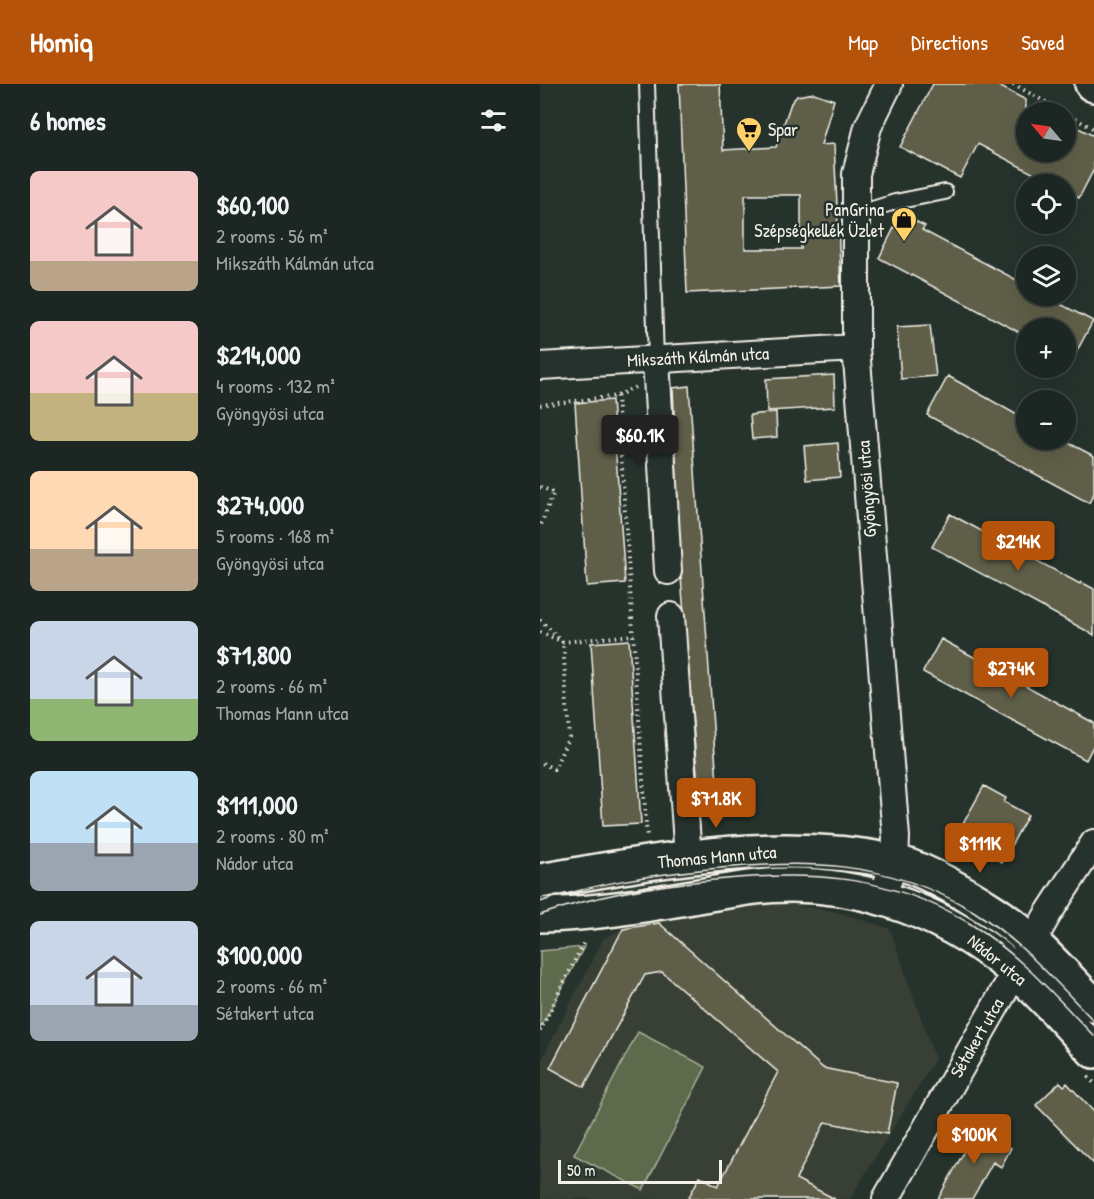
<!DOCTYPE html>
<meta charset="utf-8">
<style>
:root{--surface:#1c2622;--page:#29322f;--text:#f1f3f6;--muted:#a0a5a5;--line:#3a4340;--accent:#b45309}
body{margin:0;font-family:"Patrick Hand",sans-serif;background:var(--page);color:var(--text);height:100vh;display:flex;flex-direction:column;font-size:22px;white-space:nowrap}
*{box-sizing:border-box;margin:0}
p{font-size:20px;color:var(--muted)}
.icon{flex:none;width:33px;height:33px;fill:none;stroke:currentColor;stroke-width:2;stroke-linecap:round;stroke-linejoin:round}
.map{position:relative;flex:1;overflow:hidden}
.sheet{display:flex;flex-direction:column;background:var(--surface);width:540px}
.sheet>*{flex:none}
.needle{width:39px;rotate:299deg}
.buttons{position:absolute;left:476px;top:18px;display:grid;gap:12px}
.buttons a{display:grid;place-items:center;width:60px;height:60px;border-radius:50%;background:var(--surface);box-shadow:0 6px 24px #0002,0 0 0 2px var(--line);font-size:30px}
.scale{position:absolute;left:18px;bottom:15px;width:164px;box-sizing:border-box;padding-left:6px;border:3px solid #f4f1e8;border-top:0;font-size:16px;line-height:21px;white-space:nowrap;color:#f4f1e8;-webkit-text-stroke:4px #26332d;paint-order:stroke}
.price{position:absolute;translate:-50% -51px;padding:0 14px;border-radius:6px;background:var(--accent);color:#fff;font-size:20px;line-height:39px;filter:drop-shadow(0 2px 3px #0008)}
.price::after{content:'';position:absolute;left:50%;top:36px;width:18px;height:14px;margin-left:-9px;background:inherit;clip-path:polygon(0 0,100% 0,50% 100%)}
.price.active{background:#222;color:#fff}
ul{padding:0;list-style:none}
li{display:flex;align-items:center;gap:18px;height:150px;padding:0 30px}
li span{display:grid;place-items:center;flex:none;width:168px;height:120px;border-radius:9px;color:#555}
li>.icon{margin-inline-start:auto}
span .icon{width:72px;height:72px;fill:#fffc;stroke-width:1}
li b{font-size:26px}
h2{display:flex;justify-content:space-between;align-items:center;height:72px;padding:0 30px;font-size:26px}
header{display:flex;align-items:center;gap:36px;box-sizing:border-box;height:84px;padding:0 30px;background:var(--accent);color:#fff}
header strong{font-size:28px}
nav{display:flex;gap:33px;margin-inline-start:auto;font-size:21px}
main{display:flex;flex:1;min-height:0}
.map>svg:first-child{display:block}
.built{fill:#374036}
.green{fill:#5d6a4c;stroke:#a8ae9a;stroke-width:1.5}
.building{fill:#5f5f4a;stroke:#f4f1e8;stroke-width:1.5;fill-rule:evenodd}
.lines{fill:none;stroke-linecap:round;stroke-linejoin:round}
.lane-casing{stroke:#f4f1e8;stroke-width:18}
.street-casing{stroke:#f4f1e8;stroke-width:30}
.secondary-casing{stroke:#f4f1e8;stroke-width:38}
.path{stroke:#f4f1e8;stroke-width:4;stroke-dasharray:1.5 4.5;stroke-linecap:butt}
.lane{stroke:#26332d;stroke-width:14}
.street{stroke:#26332d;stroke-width:26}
.secondary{stroke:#26332d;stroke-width:33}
.tram{stroke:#f4f1e8;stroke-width:1.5}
.labels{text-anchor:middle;stroke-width:5;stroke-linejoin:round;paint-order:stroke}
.poi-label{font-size:18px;fill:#f4f1e8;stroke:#26332d;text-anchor:start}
.street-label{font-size:18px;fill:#f4f1e8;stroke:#26332d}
</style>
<header>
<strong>Homiq</strong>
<nav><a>Map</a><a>Directions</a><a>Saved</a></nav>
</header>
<main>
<section class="sheet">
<h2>6 homes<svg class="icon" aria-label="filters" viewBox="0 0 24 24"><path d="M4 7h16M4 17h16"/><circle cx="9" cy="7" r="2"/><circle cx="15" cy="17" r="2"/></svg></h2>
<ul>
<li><span style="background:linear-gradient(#f6c9c9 75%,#b9a48a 0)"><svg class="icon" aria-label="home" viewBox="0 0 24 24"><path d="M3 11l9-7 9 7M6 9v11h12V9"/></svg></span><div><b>$60,100</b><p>2 rooms · 56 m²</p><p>Mikszáth Kálmán utca</p></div></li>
<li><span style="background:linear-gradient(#f6c9c9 60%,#c2b280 0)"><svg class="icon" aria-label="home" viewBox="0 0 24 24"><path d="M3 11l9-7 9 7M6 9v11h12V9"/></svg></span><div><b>$214,000</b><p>4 rooms · 132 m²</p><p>Gyöngyösi utca</p></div></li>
<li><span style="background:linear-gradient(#ffd9b3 65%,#b9a48a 0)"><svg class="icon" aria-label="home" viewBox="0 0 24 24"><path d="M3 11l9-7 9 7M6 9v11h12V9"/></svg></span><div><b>$274,000</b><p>5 rooms · 168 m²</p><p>Gyöngyösi utca</p></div></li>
<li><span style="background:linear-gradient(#c9d6e8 65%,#8fb573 0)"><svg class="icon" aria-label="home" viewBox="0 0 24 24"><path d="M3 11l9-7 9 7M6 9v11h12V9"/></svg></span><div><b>$71,800</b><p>2 rooms · 66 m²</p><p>Thomas Mann utca</p></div></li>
<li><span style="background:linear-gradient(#bfe0f5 60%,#9aa5b1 0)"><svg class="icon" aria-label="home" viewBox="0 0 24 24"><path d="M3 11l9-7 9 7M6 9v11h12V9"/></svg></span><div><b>$111,000</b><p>2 rooms · 80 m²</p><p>Nádor utca</p></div></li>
<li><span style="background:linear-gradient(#c9d6e8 70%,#9aa5b1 0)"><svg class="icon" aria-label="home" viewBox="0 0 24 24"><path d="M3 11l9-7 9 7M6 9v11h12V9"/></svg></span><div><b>$100,000</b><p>2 rooms · 66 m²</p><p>Sétakert utca</p></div></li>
</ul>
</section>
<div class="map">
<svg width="554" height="1115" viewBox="0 0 554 1115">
<rect width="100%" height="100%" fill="#26332d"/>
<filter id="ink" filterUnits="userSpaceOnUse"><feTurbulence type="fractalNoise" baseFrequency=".0167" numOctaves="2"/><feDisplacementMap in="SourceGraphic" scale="12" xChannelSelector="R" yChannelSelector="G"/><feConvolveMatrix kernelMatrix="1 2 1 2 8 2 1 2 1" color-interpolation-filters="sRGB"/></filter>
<g filter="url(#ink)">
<path class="built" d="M250 820 301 829 350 845 395 975 310 1115H0V979L64 854 83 845 144 831 198 822Z"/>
<path class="green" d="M44 863 0 945V867Z
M98 948 166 983 103 1106 34 1071Z"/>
<path class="building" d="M139 0H180L183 66 236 63 251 19 257 12 274 9 294 16 281 61 294 60 301 202 147 209ZM205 111H261V165H205Z
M393 0H455L486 16V68H525V37L554 52V85L539 114 525 107V100H513L438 60 420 94 360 63Z
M361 130 385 142 382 146 486 201V212H505L553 237 525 289V244H486V252L339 174Z
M390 241 396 292 361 295 357 243Z
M294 291 295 323 227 327 226 295Z
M408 292 486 336V356H523L554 372V409L549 419 387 331Z
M149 302 178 713 159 714 141 493 133 304Z
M72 316 85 499 47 502 35 319Z
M236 328 237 353 212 355 210 331Z
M298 359 300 393 267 396 264 362Z
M410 430 540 500 541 498 554 505V551L392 463Z
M401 555 554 639V660L546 676 383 588Z
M89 556 101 740 63 742 51 559Z
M444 702 466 714 464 718 488 731 462 778 414 756Z
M119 839 283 984 357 999 347 1050 285 1038 256 1095 295 1115H148L160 1092 178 1102 238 988 122 888 105 891 44 1003 10 984 83 845Z
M520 998 524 1002 527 999 554 1028V1080L496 1021Z
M431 1042 471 1064 461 1083 453 1078 432 1115H398L426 1064 421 1061Z"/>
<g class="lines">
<defs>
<path id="lane" d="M107 0 116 275
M316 130 355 118 405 108"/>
<path id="street" d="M116 275 128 487
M0 282 316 264
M131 532 148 774
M342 813 355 778 356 753 316 264V90L328 43 349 0
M346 1115 508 830 554 759"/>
<path id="secondary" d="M552 0 554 1
M0 797C116 777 236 753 352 777 383 784 428 811 454 828 492 853 522 889 554 921
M0 831C70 830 139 814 208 804 305 791 399 823 474 886 503 910 528 940 554 967"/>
</defs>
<use href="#lane" class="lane-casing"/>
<use href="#street" class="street-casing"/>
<use href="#secondary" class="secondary-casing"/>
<path class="path" d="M473 0 524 28
M525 29 554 45
M77 312 107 754
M0 321 77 312 95 303
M0 403 14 408 0 443
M0 536 23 558 29 653 14 685 0 678
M0 548 23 558 94 551
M0 947 45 856
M548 993 554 999"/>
<use href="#lane" class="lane"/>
<use href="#street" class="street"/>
<use href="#secondary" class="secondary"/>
<path class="tram" d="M0 818C56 799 110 791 169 785 267 776 345 775 433 827 479 855 516 898 554 937
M0 831C57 811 113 801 174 796 267 787 346 789 429 839 477 868 515 912 554 952"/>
</g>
</g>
<defs>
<symbol id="supermarket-pin" viewBox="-11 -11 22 30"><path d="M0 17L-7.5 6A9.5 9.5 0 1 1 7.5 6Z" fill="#ffd166" stroke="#26332d"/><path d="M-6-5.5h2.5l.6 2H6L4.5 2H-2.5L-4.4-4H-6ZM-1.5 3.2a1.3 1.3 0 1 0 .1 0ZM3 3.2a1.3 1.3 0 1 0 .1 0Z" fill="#111"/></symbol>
<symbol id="shop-pin" viewBox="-11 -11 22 30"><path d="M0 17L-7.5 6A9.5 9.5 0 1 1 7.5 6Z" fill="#ffd166" stroke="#26332d"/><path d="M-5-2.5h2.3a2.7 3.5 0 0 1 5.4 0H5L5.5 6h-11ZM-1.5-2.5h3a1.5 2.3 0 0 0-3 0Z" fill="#111"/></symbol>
</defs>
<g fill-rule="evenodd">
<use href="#supermarket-pin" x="194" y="31" width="30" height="40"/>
<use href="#shop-pin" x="349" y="121" width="30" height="40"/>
</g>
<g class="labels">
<g class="poi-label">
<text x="228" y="52">Spar</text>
<text x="344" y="132" text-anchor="end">PanGrina<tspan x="344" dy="21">Szépségkellék Üzlet</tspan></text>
</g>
<g class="street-label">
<text transform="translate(158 273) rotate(-3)" y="6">Mikszáth Kálmán utca</text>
<text transform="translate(327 405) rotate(-94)" y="6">Gyöngyösi utca</text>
<text transform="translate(177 773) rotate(-5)" y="6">Thomas Mann utca</text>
<text transform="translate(457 876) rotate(39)" y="6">Nádor utca</text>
<text transform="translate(437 954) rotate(-60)" y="6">Sétakert utca</text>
</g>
</g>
</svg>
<div class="buttons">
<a><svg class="needle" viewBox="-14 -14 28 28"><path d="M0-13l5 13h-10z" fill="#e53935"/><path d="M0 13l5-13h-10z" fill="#a0a5a5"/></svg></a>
<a><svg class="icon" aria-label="locate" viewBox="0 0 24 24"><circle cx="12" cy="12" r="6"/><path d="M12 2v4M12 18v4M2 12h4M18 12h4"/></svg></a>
<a><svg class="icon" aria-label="layers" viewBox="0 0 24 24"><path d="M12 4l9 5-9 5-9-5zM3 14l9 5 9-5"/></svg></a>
<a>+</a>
<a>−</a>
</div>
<div class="scale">50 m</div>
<b class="price active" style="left:100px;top:382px">$60.1K</b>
<b class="price" style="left:478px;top:488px">$214K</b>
<b class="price" style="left:471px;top:615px">$274K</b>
<b class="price" style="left:176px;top:745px">$71.8K</b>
<b class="price" style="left:440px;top:790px">$111K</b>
<b class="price" style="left:434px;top:1081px">$100K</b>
</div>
</main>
